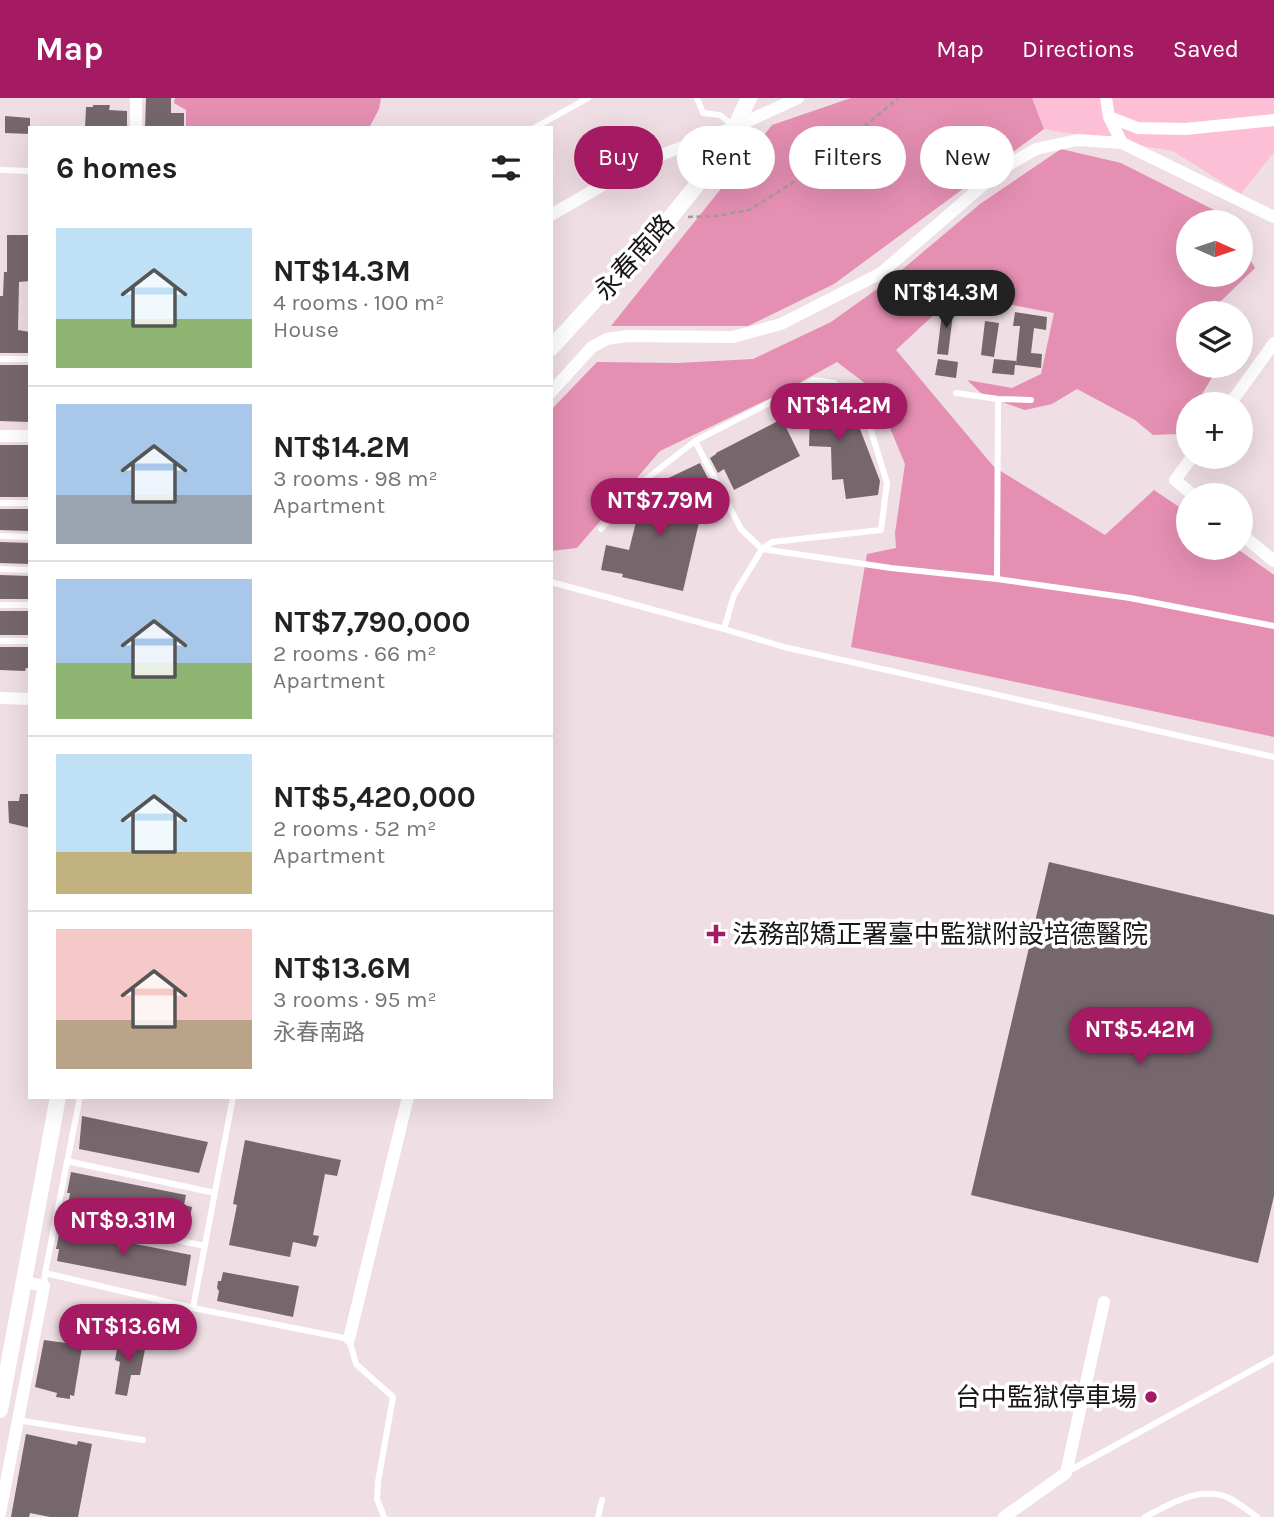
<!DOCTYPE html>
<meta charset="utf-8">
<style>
:root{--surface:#fff;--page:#f6f6f6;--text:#222;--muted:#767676;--line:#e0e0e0;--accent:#a41b64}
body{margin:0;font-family:Karla,"Noto Sans TC",sans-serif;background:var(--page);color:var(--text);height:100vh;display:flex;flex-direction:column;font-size:26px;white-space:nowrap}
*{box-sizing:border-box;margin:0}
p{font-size:23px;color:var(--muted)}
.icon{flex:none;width:38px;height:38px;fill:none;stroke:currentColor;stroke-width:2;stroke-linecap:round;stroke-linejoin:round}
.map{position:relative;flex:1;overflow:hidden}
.details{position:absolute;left:28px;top:28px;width:525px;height:973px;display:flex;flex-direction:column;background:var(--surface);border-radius:0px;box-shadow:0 7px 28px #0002}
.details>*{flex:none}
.hud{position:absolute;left:574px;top:28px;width:595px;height:63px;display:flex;gap:14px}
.needle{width:46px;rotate:93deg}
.fabs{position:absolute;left:1176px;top:112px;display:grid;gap:14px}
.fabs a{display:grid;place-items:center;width:77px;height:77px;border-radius:50%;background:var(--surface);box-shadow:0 7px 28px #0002;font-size:35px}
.price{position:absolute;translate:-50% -60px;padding:0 16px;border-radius:24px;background:var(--accent);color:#fff;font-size:23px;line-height:46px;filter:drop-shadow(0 2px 4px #0008)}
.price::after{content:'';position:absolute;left:50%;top:42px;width:21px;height:16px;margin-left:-10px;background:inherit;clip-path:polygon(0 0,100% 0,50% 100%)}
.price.current{background:#222;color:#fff}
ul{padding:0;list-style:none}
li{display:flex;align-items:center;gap:21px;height:175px;padding:0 28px}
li+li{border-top:2px solid var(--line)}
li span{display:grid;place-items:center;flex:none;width:196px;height:140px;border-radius:0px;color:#555}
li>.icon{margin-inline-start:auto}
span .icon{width:84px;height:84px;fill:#fffc;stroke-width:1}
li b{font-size:30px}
h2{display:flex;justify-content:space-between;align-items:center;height:84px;padding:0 28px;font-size:30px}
.tag{padding:0 24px;border-radius:32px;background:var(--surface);box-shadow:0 7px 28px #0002;font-size:24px;line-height:63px}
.tag.current{background:var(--accent);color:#fff}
header{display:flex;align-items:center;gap:42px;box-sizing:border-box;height:98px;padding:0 35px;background:var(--accent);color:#fff}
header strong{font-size:33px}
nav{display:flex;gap:38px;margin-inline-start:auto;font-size:24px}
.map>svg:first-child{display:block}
.green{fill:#fcbfd6}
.forest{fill:#e58fb2}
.building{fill:#76676d}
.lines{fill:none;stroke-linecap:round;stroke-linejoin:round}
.path{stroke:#a79a9f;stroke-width:2.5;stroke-dasharray:5 3.5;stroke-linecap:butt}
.service{stroke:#fff;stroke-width:6}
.minor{stroke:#fff;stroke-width:12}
.tertiary{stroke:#fff;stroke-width:16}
.poi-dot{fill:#a41b64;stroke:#fff;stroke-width:2.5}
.labels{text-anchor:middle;stroke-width:7;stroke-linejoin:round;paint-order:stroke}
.street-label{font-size:26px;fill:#1a1517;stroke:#fff}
.poi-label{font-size:26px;fill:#1a1517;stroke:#fff;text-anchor:start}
</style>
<header>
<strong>Map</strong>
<nav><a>Map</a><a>Directions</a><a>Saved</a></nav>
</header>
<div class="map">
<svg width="1274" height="1419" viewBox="0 0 1274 1419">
<rect width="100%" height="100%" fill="#efdee4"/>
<path class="green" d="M1032 0H1274V54L1241 96 1173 53 1044 31Z"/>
<path class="forest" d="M175 0H381L379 11 369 30H186V12L174 5Z
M851 0H1032L1044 31 834 186 748 228H611L772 27Z
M1061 51 1121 65 1224 117 1228 124H1188V177H1241V146L1255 170 1219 205 1222 215H1188V268H1219L1196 306H1188V319L1178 336 1153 337 1135 322 1077 291 1052 306 1025 312 984 298 967 282 1012 290 1041 276 1054 215 956 196 896 252 994 369 1105 437 1154 392 1188 415V450H1236L1274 477V639L851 549 867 456 896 450 895 435 905 366 874 292 837 264 779 296 660 353 577 450 551 453V312L597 264 677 265 753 261 831 224 891 181 980 106Z"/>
<path class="building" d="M146 0H171V15H184V30H145Z
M93 7H110L109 12 127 13V30H85L86 9H93Z
M5 18 30 20V36L5 35Z
M7 137H30V183L19 184 18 232 30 234V255H0V198H3L4 174H7Z
M943 207 954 208 948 257 937 256Z
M1015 214 1047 219 1046 232 1034 230 1031 255 1042 256 1041 270 1015 267 1014 277 992 275 994 261 1016 263V266L1020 228H1013Z
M985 223 999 225 994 259 981 257Z
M938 261 958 264 956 280 935 277Z
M0 267H30V324L0 323Z
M809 291H822V305H850L880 383 878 397 846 401 843 381 832 382 831 349 809 348 810 315 777 314V307L785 303 808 304 807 292Z
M782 321 800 358 734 392 724 371 718 375 710 360 716 356V355Z
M0 347H30V399H0Z
M700 365 708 380 672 399 668 414 700 420 683 493 622 479 623 476 601 472 606 447 629 452 640 408 650 410 652 399 663 402 656 386Z
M0 411H30V433L0 432Z
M0 444 30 445V466L0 465Z
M0 477 30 478V501H0Z
M0 513H30V537H0Z
M0 549H30V570H26L25 573 0 572Z
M20 696H30V730L9 725 8 703H19Z
M1049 764 1274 817V1098L1258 1165 971 1097Z
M82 1018 208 1044 199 1075 79 1051Z
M245 1042 341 1062 337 1078 325 1076 313 1137 319 1138 316 1149 293 1144 290 1159 229 1147 237 1107 233 1106Z
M71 1074 186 1097 184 1107 192 1109 188 1131 68 1107 70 1095H67Z
M60 1131 191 1157 186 1188 57 1163 59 1151H56Z
M223 1174 299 1188 293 1219 217 1203 219 1193 217 1190 218 1183H221Z
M67 1237 78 1239 76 1248 82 1249 74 1298 70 1297V1301L56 1299 57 1295 35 1289 44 1242 66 1245Z
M119 1241 146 1246 140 1277H131L127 1298 115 1296 120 1264 115 1262Z
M26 1336 77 1347 78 1343 92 1346 78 1419H50L30 1415 29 1419H11Z"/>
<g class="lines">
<path class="path" d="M688 119 717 118 749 112 813 72 898 0"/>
<path class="service" d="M697 0 703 15 720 17 734 28
M534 30 588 0
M0 72 30 73
M0 261H30
M956 295 998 301 1031 302
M695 343 741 431 762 451 891 470 997 481 1130 500 1274 528
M0 405H30
M601 431 640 386 695 343 814 282 834 285 863 307 887 385 881 432 772 444 762 451 734 497 724 531
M0 438 30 439
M0 471 30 472
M997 481 998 301
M551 484 724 531 784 549 1274 659
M0 507H30
M0 543H30
M67 1063 215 1095
M56 1117 205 1148
M45 1175 193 1210 349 1241 356 1266 393 1299 378 1384 377 1401 384 1419
M44 1188 45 1175 80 999
M193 1210 233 999
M17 1322 143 1342
M1067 1374 1274 1260
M598 1419 602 1402
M1145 1419C1169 1406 1201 1387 1229 1400 1239 1405 1248 1413 1257 1419"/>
<path class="minor" d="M136 0V30
M1106 0 1109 19 1122 45
M1109 19 1138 30 1185 31 1274 22
M551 117 606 85 661 57 735 29 798 0
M551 294 592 249 607 241 627 238 733 239 781 226 881 175 1003 70 1036 51 1077 42 1122 45 1274 119
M1230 306 1274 245
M0 338H30
M1192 359 1175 382 1193 397
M1241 436 1274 463
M0 600 30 601
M349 1241 408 999
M0 1415 44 1188 24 1184
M1004 1419 1066 1375 1104 1204"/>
<path class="tertiary" d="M551 250 671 119 708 73 735 29 749 0
M0 1312 58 999"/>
</g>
<g class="poi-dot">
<path d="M712.5 825.5h7v7h7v7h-7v7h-7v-7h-7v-7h7z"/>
<circle cx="1151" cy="1299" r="7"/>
</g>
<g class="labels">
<g class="street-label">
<text transform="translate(634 159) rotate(-48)" y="9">永春南路</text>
</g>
<g class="poi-label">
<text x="732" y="845">法務部矯正署臺中監獄附設培德醫院</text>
<text x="1137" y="1308" text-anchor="end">台中監獄停車場</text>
</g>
</g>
</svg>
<div class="fabs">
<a><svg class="needle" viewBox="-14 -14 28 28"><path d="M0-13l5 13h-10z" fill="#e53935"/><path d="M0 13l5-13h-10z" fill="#767676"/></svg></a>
<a><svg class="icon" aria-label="layers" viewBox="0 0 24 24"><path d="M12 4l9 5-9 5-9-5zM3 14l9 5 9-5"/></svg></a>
<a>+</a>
<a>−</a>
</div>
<b class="price current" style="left:946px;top:232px">NT$14.3M</b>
<b class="price" style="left:839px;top:345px">NT$14.2M</b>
<b class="price" style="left:660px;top:440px">NT$7.79M</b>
<b class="price" style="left:1140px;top:969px">NT$5.42M</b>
<b class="price" style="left:123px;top:1160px">NT$9.31M</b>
<b class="price" style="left:128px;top:1266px">NT$13.6M</b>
<div class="hud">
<a class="tag current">Buy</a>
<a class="tag">Rent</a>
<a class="tag">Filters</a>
<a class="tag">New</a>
</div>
<section class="details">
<h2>6 homes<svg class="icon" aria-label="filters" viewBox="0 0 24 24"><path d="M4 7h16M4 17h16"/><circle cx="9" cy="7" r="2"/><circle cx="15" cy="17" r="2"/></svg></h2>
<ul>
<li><span style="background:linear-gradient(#bfe0f5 65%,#8fb573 0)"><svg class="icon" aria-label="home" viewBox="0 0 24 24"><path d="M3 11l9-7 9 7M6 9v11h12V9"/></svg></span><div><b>NT$14.3M</b><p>4 rooms · 100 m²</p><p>House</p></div></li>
<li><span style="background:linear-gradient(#a9c7e8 65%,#9aa5b1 0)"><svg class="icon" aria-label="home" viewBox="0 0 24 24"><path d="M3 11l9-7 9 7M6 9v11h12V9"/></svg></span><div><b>NT$14.2M</b><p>3 rooms · 98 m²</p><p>Apartment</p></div></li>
<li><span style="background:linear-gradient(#a9c7e8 60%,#8fb573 0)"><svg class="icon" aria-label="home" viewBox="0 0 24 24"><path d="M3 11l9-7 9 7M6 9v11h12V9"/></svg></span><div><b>NT$7,790,000</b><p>2 rooms · 66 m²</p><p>Apartment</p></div></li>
<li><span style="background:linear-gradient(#bfe0f5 70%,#c2b280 0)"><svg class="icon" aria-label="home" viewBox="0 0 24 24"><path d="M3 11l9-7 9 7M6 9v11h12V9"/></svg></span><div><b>NT$5,420,000</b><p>2 rooms · 52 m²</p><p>Apartment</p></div></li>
<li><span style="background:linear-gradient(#f6c9c9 65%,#b9a48a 0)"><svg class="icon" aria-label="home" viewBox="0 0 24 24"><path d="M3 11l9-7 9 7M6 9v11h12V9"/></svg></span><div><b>NT$13.6M</b><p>3 rooms · 95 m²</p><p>永春南路</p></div></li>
</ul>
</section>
</div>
